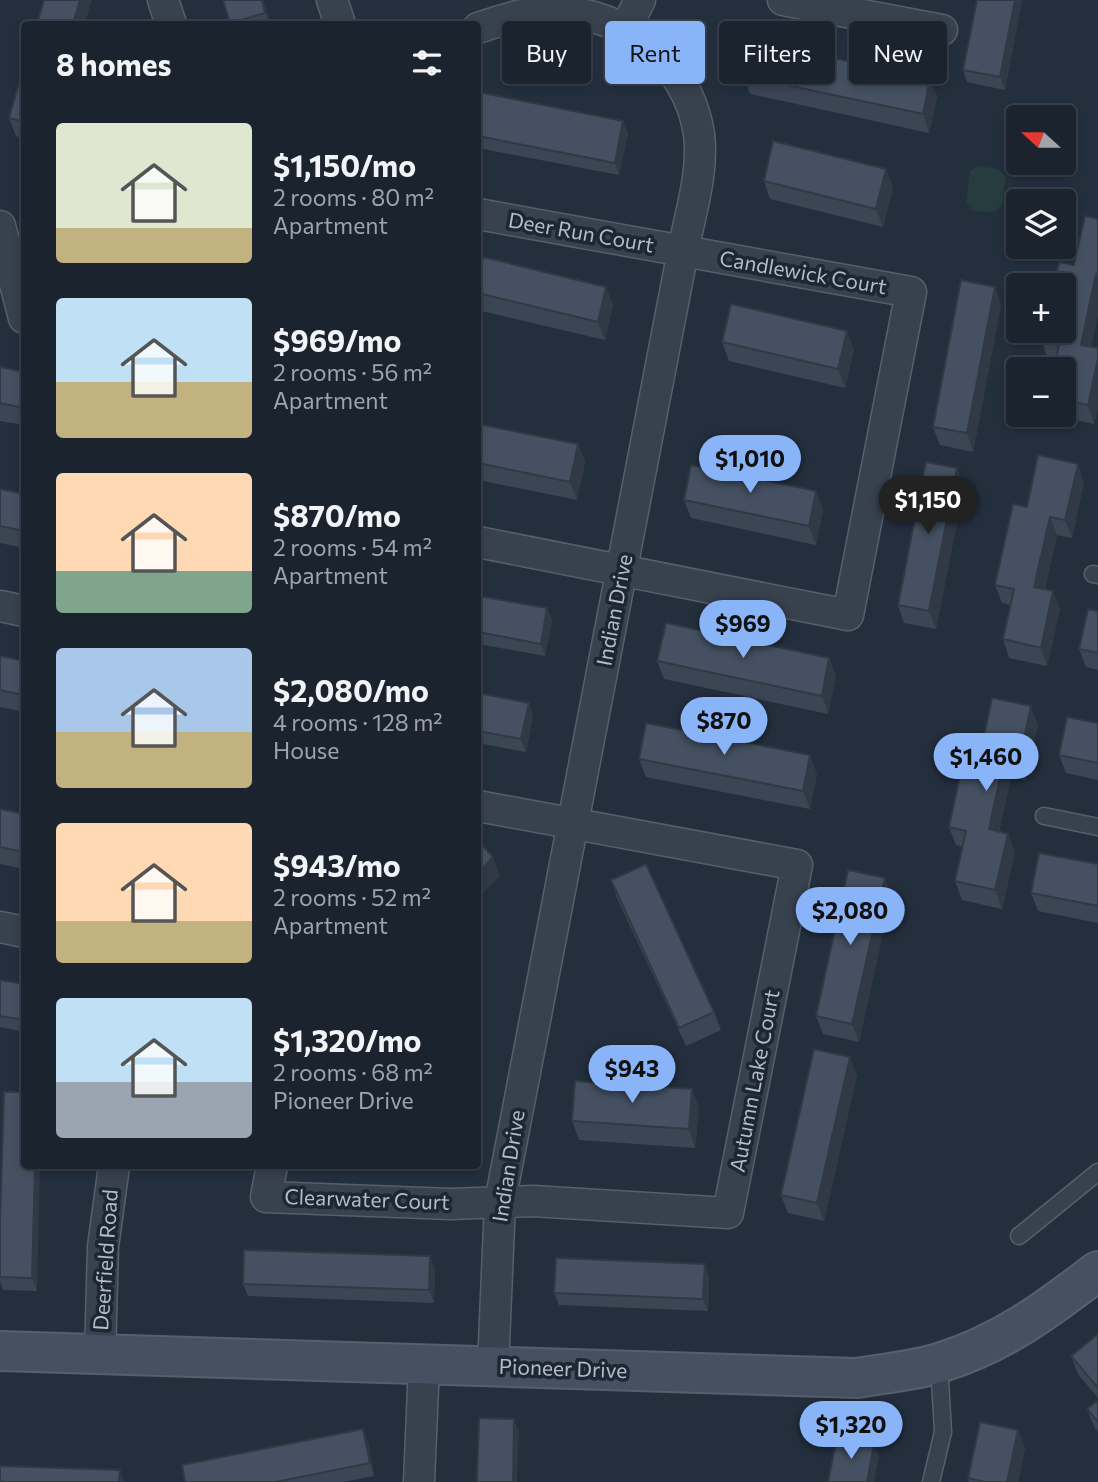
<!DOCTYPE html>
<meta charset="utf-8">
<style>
:root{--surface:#1b232e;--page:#242b36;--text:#f1f3f6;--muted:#a0a4aa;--line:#39404a;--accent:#8ab4f8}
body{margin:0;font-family:Commissioner,sans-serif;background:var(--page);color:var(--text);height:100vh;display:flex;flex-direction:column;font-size:26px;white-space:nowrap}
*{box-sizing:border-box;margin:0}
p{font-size:23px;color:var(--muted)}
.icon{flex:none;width:38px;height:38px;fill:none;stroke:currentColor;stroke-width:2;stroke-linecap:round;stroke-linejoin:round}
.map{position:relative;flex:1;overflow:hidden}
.panel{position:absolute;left:21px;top:21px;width:460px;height:1148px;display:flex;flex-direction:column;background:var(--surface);border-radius:7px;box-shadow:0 4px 10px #0003,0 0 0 2px var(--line)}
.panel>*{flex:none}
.banner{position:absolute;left:502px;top:21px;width:490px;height:63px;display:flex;gap:14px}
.needle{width:46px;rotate:291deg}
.fabs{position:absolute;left:1006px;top:105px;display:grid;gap:14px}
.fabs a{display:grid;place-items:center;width:70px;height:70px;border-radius:7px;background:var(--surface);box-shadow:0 4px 10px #0003,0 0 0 2px var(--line);font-size:35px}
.price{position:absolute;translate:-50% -60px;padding:0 16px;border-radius:24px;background:var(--accent);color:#111;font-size:23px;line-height:46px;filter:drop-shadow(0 2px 4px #0008)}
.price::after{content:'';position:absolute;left:50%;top:42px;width:21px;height:16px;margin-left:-10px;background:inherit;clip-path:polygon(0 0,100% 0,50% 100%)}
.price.on{background:#222;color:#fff}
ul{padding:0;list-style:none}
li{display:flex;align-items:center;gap:21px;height:175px;padding:0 35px}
li span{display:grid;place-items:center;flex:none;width:196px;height:140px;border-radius:7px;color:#555}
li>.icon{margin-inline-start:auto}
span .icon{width:84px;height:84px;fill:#fffc;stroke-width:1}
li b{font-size:30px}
h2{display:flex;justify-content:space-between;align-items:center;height:84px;padding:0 35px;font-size:30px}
.chip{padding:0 24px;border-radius:7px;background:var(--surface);box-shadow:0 4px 10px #0003,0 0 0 2px var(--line);font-size:24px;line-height:63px}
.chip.on{background:var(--accent);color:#111}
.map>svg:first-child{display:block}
.green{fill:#263c3f}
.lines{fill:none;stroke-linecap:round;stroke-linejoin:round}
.lane-casing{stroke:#565f6c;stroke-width:19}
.street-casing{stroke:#565f6c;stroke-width:33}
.secondary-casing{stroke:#565f6c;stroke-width:42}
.lane{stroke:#38414e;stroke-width:16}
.street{stroke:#38414e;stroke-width:30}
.secondary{stroke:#465061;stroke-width:38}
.wall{fill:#3b4654}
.shaded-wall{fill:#303945}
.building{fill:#455162;stroke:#303945;stroke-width:2}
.labels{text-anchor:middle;stroke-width:7;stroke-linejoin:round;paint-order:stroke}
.street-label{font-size:21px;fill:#b4bcc9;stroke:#1d2633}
</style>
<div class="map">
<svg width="1098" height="1482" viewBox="0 0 1098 1482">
<rect width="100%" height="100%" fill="#242f3e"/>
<path class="green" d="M978 166 999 169 1006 177 1002 205 995 212 973 211 966 203 970 171Z"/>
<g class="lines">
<defs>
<path id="lane" d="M1093 574 1098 575
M1044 816 1098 827
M1019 1236 1098 1172
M931 1482 943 1432 939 1363"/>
<path id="street" d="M163 0 171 24
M332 0 340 24
M783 0 942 30
M478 28C498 21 519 14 540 12 615 5 688 58 699 134 704 172 690 214 683 251L500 1202 493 1367
M625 29 640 0
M478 214 911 292 848 615 478 542
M0 226 24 318
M0 606 24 611
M0 927 24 932
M272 1166 266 1197 451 1204 533 1201 728 1213 797 865 478 806
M100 1354 103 1247 114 1166
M419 1482 424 1365"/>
<path id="secondary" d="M0 1351 857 1378C885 1373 915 1371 942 1362 1003 1343 1048 1309 1098 1271"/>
</defs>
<use href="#lane" class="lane-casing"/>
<use href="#street" class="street-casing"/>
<use href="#secondary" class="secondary-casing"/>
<use href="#lane" class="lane"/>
<use href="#street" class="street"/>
<use href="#secondary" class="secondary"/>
</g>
<path class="wall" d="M223 0H263L270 24H230Z
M977 0H1022L1005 90 967 82 963 70Z
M24 66V139L16 136 9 118Z
M744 76 937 97 929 133 750 94Z
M478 92 628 133 619 175 478 148Z
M886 169 893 188 883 227 770 199 764 181Z
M1098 219V315L1091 347 1098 348V407L1094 424 1055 415H1064V369L1056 361 1048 360 1042 341 1074 265Z
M478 280 606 287 613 305 605 340 481 311 478 301Z
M995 287 1001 305 973 452 940 445 933 427Z
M722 342 854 350 845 388 729 361Z
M0 367 24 372V425L0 421Z
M478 424 578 444 585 462 577 500 478 480Z
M957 468 964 486 936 629 904 623 898 605Z
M1084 482 1072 538 1057 535 1045 589 1060 609 1047 666 1009 658 1003 639 1011 605 1002 603 995 585 1027 507Z
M0 489 24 494V548L0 543Z
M684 500 823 509 816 545 691 518Z
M478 596 547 608 552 621 545 656 478 644Z
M1098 611V670L1086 667 1079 649Z
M0 656 24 661V712L0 707Z
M829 658 836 676 828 714 664 679 657 661Z
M478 693 529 703 533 716 526 752 478 743Z
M1098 723V780L1066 773 1059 755Z
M1038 725 1025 780 1011 777 999 832 1015 852 1002 909 962 900 955 881 963 847 956 845 949 827 982 746Z
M639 759 817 774 810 809 646 777Z
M0 809 24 814V869L0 864Z
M1098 864V923L1038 911 1031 893Z
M885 878 891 896 859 1042 823 1034 816 1016Z
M611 880 714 1012 721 1030 686 1046 617 898Z
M0 980 24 984V1032L0 1027Z
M857 1075 824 1221 788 1213 781 1195Z
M4 1092 37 1291 3 1290 0 1281V1221Z
M699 1107 695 1148 579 1140 572 1121Z
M435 1269 434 1303 248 1296 243 1284Z
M709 1277 708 1311 559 1305 554 1293Z
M1098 1334V1398L1078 1374 1071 1356Z
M1098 1400V1432L1094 1427 1087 1409Z
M368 1442 374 1476 343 1482H185Z
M1025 1448 1018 1482H969L968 1478Z"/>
<path class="shaded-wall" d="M80 0H92L85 24H73Z
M262 0H263L270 24 265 13Z
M1015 0H1022L1005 90 1000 77Z
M930 79 937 97 929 133 923 114Z
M623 121 628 133 619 175 615 163Z
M886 169 893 188 883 227 876 209Z
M1096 274 1098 278V315L1088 363 1081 345Z
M606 287 613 305 605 340 598 322Z
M995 287 1001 305 973 452 967 433Z
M847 331 854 350 845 388 838 369Z
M1098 359V407L1094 424 1088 405Z
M578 444 585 462 577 500 570 482Z
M1078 464 1084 482 1072 538 1065 520Z
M957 468 964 486 936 629 929 611Z
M816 491 823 509 816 545 809 526Z
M1050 517 1057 535 1041 605 1034 587Z
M1053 591 1060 609 1047 666 1041 648Z
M547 608 552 621 545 656 541 644Z
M829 658 836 676 828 714 822 696Z
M529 703 533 716 526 752 521 739Z
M1031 706 1038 725 1025 780 1019 762Z
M810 755 817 774 810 809 803 791Z
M1004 759 1011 777 995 848 989 829Z
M1008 834 1015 852 1002 909 995 890Z
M493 857 500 876 478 898V873Z
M885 878 891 896 859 1042 852 1024Z
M850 1057 857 1075 824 1221 817 1203Z
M692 1089 699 1107 695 1148 689 1129Z
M35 1166H40L37 1291 32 1278Z
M430 1256 435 1269 434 1303 429 1290Z
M705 1264 709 1277 708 1311 703 1299Z
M514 1419 519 1431 517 1482H513Z
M363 1429 368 1442 374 1476 370 1463Z
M1018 1430 1025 1448 1018 1482H1007Z
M874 1444 879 1457 874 1482H867Z
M120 1470 124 1482H119Z"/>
<path class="building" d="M44 0H80L73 24H37Z
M223 0H262L265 13 230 23Z
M977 0H1015L1000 77 963 70Z
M751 40 930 79 923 114 744 76Z
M24 66V122L9 118Z
M478 92 623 121 615 163 478 136Z
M773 141 886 169 876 209 764 181Z
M1085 216 1098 219V274H1096L1081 345 1098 348V359L1088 405 1064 400V369H1054L1059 345 1042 341 1044 331H1064V285H1054L1059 262 1074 265Z
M483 257 606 287 598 322 478 293V280Z
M961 280 995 287 967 433 933 427Z
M731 304 847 331 838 369 722 342Z
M0 367 24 372V408L0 403Z
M478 424 578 444 570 482 478 463Z
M1038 455 1078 464 1065 520 1050 517 1034 587 1053 591 1041 648 1003 639 1014 589 995 585 1013 504 1027 507Z
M926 462 957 468 929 611 898 605Z
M691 465 816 491 809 526 684 500Z
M0 489 24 494V531L0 526Z
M478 596 547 608 541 644 478 632Z
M1088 609 1098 611V653L1079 649Z
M666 623 829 658 822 696 657 661Z
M0 656 24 661V695L0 690Z
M478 693 529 703 521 739 478 731Z
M992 698 1031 706 1019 762 1004 759 989 829 1008 834 995 890 955 881 966 831 949 827 967 743 982 746Z
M1067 717 1098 723V763L1059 755Z
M646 723 810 755 803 791 639 759Z
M0 809 24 814V852L0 847Z
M478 841 493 857 478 873Z
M1039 853 1098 864V906L1031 893Z
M646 864 714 1012 679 1028 611 880Z
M848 870 885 878 852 1024 816 1016Z
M0 980 24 984V1020L0 1016Z
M814 1049 850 1057 817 1203 781 1195Z
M575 1081 692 1089 689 1129 572 1121Z
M4 1092H24V1166H35L32 1278 0 1277V1221Z
M244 1250 430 1256 429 1290 243 1284Z
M556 1258 705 1264 703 1299 554 1293Z
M1098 1334V1388L1071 1356Z
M1098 1400V1422L1087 1409Z
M479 1418 514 1419 513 1482H477Z
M980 1422 1018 1430 1007 1482H985L968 1478Z
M363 1429 370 1463 276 1482H185L182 1465Z
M837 1437 874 1444 867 1482H828Z
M0 1466 120 1470 119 1482H0Z"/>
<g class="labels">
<g class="street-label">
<text transform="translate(581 233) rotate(10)" y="7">Deer Run Court</text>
<text transform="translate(803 273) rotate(10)" y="7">Candlewick Court</text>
<text transform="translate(615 610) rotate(-79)" y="7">Indian Drive</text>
<text transform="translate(755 1081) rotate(-79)" y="7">Autumn Lake Court</text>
<text transform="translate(509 1166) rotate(-81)" y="7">Indian Drive</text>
<text transform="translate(367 1200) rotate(2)" y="7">Clearwater Court</text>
<text transform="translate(106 1260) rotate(-86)" y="7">Deerfield Road</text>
<text transform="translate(563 1369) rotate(2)" y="7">Pioneer Drive</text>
</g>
</g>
</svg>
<div class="fabs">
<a><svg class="needle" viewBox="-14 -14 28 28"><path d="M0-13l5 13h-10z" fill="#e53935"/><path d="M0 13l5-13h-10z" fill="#a0a4aa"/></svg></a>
<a><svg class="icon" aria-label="layers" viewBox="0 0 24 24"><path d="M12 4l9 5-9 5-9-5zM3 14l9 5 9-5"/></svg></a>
<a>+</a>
<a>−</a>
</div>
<b class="price" style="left:750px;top:495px">$1,010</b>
<b class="price on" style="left:928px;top:536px">$1,150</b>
<b class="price" style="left:743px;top:660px">$969</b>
<b class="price" style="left:724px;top:757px">$870</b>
<b class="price" style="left:986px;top:793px">$1,460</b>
<b class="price" style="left:850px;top:947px">$2,080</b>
<b class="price" style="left:632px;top:1105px">$943</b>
<b class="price" style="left:851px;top:1461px">$1,320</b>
<div class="banner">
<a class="chip">Buy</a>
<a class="chip on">Rent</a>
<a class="chip">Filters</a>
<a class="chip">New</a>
</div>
<section class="panel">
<h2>8 homes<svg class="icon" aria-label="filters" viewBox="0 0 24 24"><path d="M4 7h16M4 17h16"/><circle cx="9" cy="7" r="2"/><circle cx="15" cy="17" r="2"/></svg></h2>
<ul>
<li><span style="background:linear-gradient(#dfe7d0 75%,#c2b280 0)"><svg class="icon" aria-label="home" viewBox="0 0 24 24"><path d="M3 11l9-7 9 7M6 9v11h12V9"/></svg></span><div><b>$1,150/mo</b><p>2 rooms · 80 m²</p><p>Apartment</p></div></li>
<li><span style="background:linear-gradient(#bfe0f5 60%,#c2b280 0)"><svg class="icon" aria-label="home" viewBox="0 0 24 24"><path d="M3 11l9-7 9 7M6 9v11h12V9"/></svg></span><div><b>$969/mo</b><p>2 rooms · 56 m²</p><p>Apartment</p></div></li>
<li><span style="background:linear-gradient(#ffd9b3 70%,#7fa58c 0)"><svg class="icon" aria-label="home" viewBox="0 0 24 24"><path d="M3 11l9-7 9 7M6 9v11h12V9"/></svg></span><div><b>$870/mo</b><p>2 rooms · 54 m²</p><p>Apartment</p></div></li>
<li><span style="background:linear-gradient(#a9c7e8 60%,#c2b280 0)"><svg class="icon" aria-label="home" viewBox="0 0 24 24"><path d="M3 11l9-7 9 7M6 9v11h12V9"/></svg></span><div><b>$2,080/mo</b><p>4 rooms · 128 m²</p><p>House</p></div></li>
<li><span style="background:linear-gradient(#ffd9b3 70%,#c2b280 0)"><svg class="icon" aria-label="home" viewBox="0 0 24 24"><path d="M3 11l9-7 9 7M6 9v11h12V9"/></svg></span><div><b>$943/mo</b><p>2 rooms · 52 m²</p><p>Apartment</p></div></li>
<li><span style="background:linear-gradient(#bfe0f5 60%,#9aa5b1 0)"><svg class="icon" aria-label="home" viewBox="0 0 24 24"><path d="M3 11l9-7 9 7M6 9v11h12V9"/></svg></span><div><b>$1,320/mo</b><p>2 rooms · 68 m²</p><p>Pioneer Drive</p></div></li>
</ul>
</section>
</div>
